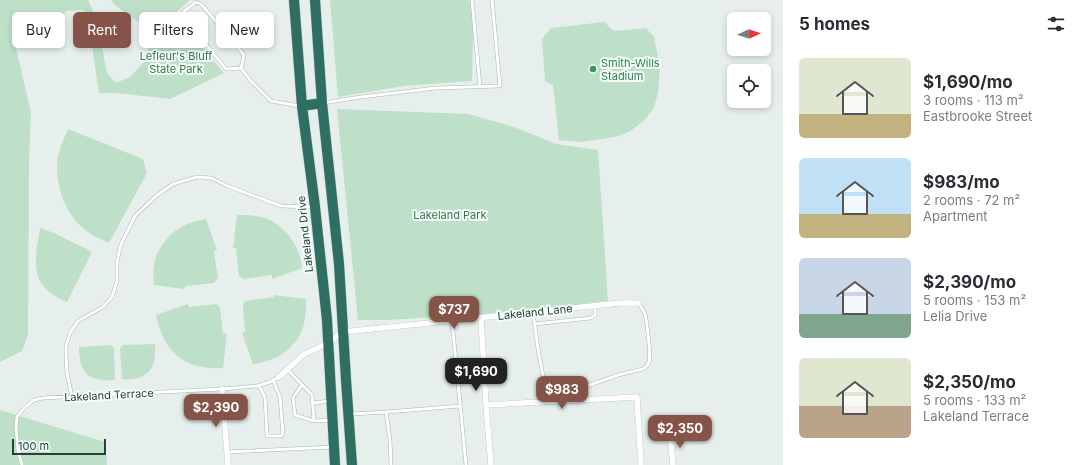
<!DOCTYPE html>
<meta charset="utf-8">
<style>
:root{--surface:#fff;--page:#f2f2f3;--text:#2b2b33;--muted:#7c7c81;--accent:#855347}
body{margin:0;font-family:Inter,sans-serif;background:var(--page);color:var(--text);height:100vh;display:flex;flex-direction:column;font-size:15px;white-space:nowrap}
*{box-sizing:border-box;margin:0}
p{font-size:13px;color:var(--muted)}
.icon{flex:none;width:22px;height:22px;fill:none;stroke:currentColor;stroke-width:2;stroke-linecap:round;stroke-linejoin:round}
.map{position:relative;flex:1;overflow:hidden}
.sheet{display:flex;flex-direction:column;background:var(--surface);width:300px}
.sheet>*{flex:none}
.banner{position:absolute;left:12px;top:12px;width:380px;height:36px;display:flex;gap:8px}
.needle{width:26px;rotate:86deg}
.fabs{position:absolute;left:727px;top:12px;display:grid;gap:8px}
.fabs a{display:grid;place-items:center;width:44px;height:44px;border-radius:6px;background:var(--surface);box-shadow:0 2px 6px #0003;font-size:20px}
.scale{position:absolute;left:12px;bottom:10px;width:94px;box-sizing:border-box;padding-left:4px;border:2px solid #24423a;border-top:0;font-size:11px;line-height:14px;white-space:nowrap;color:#24423a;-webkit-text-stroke:3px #f7fbf9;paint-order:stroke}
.price{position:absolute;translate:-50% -34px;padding:0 9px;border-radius:8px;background:var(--accent);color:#fff;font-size:13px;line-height:26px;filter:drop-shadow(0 1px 2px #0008)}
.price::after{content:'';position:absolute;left:50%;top:24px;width:12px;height:9px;margin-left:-6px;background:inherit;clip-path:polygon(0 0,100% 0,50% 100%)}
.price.selected{background:#222;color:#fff}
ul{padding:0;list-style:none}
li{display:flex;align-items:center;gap:12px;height:100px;padding:0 16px}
li span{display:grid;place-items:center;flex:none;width:112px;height:80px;border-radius:6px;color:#555}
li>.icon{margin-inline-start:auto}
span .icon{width:48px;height:48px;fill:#fffc;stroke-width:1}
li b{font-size:17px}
h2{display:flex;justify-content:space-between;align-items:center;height:48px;padding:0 16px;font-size:17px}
.tag{padding:0 14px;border-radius:6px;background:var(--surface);box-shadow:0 2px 6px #0003;font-size:14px;line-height:36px}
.tag.selected{background:var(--accent);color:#fff}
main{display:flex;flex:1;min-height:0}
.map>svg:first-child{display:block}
.green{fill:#bfe0c8}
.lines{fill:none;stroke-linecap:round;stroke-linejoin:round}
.lane-casing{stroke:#a8b8b2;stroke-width:4}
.street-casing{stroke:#a8b8b2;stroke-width:6}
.highway-casing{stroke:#c2cac8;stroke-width:11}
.lane{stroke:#fff;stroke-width:3}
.street{stroke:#fff;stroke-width:5.5}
.highway{stroke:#2f6f62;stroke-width:10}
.leisure-dot{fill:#2e9e5b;stroke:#f7fbf9;stroke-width:1.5}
.labels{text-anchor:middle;stroke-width:4;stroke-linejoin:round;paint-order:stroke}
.park-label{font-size:11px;fill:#2d7a4b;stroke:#f7fbf9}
.leisure-label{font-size:11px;fill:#27864d;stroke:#f7fbf9;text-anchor:start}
.street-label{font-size:11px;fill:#24423a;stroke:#f7fbf9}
</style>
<main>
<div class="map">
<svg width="783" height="465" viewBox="0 0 783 465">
<rect width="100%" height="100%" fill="#e6efeb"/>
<path class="green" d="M0 0H88L97 20 107 73 116 83 130 77 146 60 150 43 148 30 137 21 115 5 111 0H190L174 14 224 73 170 99 115 93H99L88 18 83 10 66 11 52 36 16 48 31 112 29 161 28 335 22 351 0 362Z
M330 0H474L472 81 404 86 338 97Z
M604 22 614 31 646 28 654 37 660 67 658 93 654 107 645 120 629 132 615 137 581 142 559 140 553 85 545 81 542 39 551 28Z
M337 109 468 114 514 127 556 144 598 150 608 301 497 313 389 320H358Z
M68 129 143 159 147 173 109 243C100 239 91 235 83 228 62 210 53 178 59 152 61 144 65 137 68 129Z
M237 215C246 215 256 215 265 218 286 226 300 246 302 268L272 279V275L243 279 239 276 236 248H233Z
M206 219 217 250 214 251 218 278 214 283 186 286 184 289 154 285C153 277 153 269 155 260 156 255 159 250 162 246 172 229 187 222 206 219Z
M40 228 54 233 91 251V254L67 302C54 297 39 287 37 272 34 259 38 241 40 228Z
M274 295 306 299C306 307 306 315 304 324 297 349 277 361 253 364L242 333 245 332 243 305 245 301 274 297Z
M188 304 189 307 217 304 220 308 223 334H227L223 368C184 370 164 353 156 315Z
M155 344C157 369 147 381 122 379L120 349 123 345Z
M111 345 114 348 115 380C88 382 79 373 79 347Z
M0 410 105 442 107 465H0Z"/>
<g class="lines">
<defs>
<path id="lane" d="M472 0 480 87
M241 68 226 69 183 16V12L196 2 202 5 244 55 241 68 250 80 271 101 300 106
M323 103 361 97 436 88 500 86 492 0
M533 313 538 349 544 381 547 386 555 390 561 389 590 385 618 375 643 369C646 367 648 365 649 362 651 355 647 322 645 314 643 310 641 306 638 303
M452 321 466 465
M534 324 591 318 595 315V306
M288 370 312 395 314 421 331 420
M302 385 293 398 295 415 314 421
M259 386 265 397 267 436H281L283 434 280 397 273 380
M72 397 67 373 66 356V346L70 333 78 321 103 307 112 297 117 281V263L120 247 124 238 135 216 156 196 173 184 197 177 211 178 230 187 281 206 313 207
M313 403 329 401
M386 412 460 406
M351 414 386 412 390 440 391 465
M227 452 333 447
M22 465 18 450 16 427 17 417 24 408 34 400 43 398 222 389 257 386 270 382 279 377"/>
<path id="street" d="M481 318 486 405 491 465
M279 377 303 355 328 343 343 332 620 303H638
M222 389 228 465
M486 405 637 397 641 465
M670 435 673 465"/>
<path id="highway" d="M294 0 302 106 315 207 327 320 335 465
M315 0 322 103 339 264 346 380 352 465
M302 106 322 103"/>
</defs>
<use href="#lane" class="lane-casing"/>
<use href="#street" class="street-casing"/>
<use href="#highway" class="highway-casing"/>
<use href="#lane" class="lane"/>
<use href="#street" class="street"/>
<use href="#highway" class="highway"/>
</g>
<circle class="leisure-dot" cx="593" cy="69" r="4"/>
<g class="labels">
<g class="park-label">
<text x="176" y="60">Lefleur's Bluff<tspan x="176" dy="13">State Park</tspan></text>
<text x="450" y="219">Lakeland Park</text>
</g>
<g class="leisure-label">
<text x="601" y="67">Smith-Wills<tspan x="601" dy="13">Stadium</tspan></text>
</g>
<g class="street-label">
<text transform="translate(305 234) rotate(-96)" y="4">Lakeland Drive</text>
<text transform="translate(535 312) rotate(-6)" y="4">Lakeland Lane</text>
<text transform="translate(109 395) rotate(-3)" y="4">Lakeland Terrace</text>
</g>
</g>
</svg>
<div class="fabs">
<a><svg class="needle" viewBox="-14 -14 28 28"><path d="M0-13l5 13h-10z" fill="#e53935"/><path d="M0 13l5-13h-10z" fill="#7c7c81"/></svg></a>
<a><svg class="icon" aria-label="locate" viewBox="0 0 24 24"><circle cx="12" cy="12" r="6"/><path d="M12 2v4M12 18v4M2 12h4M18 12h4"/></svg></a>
</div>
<div class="scale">100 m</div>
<b class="price" style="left:454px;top:330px">$737</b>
<b class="price selected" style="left:476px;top:392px">$1,690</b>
<b class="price" style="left:562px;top:410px">$983</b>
<b class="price" style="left:216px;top:428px">$2,390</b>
<b class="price" style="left:680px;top:449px">$2,350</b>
<div class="banner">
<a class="tag">Buy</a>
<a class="tag selected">Rent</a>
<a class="tag">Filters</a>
<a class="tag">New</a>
</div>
</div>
<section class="sheet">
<h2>5 homes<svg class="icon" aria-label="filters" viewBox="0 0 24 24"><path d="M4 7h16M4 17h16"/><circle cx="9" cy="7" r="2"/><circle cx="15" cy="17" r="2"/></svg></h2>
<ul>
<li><span style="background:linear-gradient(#dfe7d0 70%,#c2b280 0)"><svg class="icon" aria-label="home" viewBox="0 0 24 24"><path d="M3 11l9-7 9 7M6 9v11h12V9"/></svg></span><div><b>$1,690/mo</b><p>3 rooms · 113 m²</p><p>Eastbrooke Street</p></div></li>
<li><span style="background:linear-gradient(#bfe0f5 70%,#c2b280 0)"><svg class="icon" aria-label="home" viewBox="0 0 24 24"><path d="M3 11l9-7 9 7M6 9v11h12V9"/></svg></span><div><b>$983/mo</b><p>2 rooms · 72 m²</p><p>Apartment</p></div></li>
<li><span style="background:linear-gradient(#c9d6e8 70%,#7fa58c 0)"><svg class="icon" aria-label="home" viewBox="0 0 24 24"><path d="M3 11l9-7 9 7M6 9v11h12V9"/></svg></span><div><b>$2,390/mo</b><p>5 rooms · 153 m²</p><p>Lelia Drive</p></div></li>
<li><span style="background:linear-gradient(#dfe7d0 60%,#b9a48a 0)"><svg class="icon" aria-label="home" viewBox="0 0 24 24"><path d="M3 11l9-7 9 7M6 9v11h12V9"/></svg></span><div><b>$2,350/mo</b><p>5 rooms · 133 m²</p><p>Lakeland Terrace</p></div></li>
</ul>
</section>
</main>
